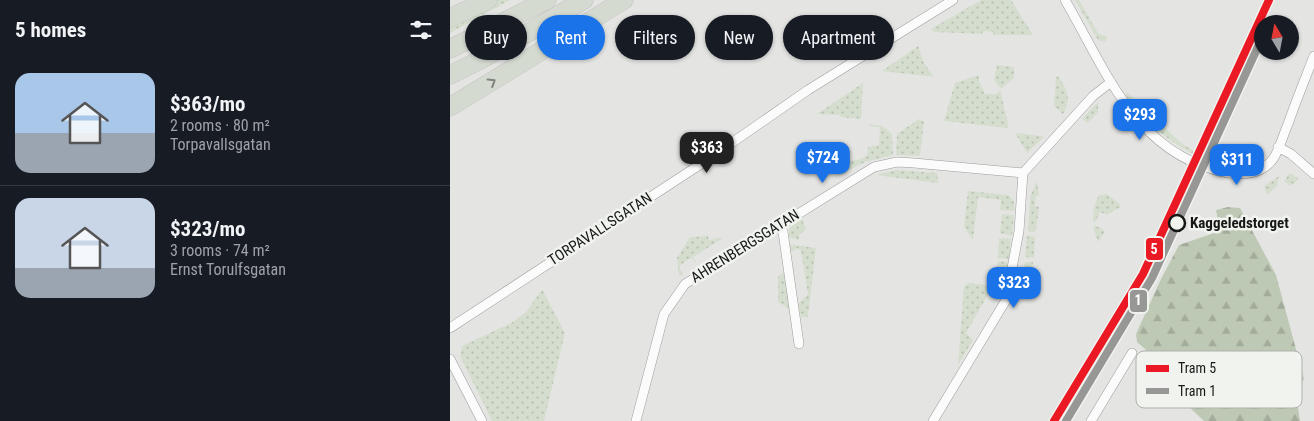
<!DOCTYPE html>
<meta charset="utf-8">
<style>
:root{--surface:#171b24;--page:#242831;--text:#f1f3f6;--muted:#9ea1a6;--line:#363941;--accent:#1a73e8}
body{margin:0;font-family:"Roboto Condensed",sans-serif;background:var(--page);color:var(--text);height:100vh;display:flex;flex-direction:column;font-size:19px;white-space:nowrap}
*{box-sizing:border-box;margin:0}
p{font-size:16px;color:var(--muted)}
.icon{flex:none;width:28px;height:28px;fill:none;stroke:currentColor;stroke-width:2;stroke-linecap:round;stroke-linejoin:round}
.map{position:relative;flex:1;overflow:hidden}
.sheet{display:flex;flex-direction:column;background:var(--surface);width:450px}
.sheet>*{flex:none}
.top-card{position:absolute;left:15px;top:15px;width:475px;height:45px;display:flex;gap:10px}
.needle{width:32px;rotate:350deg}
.fabs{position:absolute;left:804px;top:15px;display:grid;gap:10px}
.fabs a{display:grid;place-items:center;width:45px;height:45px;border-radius:50%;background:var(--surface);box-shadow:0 1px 4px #0004;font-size:25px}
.price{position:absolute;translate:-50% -42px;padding:0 11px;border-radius:10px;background:var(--accent);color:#fff;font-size:16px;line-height:32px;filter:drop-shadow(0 1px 2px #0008)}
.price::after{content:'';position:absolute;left:50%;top:30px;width:15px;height:11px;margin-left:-8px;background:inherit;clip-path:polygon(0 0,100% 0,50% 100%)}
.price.current{background:#222;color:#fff}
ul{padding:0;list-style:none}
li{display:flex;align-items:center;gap:15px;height:125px;padding:0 15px}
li+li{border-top:1px solid var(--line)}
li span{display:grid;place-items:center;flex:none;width:140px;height:100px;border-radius:15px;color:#555}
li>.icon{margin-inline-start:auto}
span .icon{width:60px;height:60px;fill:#fffc;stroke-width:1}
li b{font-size:21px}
h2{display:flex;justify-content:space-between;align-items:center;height:60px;padding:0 15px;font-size:21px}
.tag{padding:0 18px;border-radius:22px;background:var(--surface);box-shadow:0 1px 4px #0004;font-size:18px;line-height:45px}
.tag.current{background:var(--accent);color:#fff}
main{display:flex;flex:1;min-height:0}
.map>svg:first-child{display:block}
.grass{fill:url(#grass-dots)}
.forest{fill:url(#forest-firs)}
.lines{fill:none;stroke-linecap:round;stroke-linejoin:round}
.minor-casing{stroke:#9b9c9a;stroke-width:10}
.motorway-casing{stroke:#c3c3c2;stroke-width:19}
.minor{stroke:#fbfbfb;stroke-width:9}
.motorway{stroke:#d5dad1;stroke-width:18}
.tram-1-casing{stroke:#f1f3ef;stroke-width:11}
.tram-2-casing{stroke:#f1f3ef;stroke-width:11}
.tram-1{stroke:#eb1923;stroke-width:8}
.tram-2{stroke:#979796;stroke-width:8}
.oneway{stroke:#80837d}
.stop-dot{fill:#f1f3ef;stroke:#171816;stroke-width:2.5}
.labels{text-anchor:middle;stroke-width:5;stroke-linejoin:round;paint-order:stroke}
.stop-label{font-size:15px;font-weight:bold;fill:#171816;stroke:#f1f3ef;text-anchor:start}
.street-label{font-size:15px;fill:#171816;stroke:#f1f3ef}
.key{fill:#f1f3ef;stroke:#b0b1ae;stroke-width:1}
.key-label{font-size:14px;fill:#171816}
.line-badge{stroke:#f1f3ef;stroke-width:2}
.badge-label{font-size:14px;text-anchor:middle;font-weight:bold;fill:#fff}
</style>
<main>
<section class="sheet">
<h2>5 homes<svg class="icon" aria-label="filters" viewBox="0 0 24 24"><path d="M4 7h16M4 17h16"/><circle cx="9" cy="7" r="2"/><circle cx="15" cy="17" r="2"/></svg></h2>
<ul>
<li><span style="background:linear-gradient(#a9c7e8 60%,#9aa5b1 0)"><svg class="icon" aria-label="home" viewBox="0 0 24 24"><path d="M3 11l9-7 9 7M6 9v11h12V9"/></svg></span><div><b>$363/mo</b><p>2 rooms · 80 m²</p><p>Torpavallsgatan</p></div></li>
<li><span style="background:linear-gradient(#c9d6e8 70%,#9aa5b1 0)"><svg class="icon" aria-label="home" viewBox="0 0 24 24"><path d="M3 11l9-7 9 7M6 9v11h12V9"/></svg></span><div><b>$323/mo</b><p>3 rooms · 74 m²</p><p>Ernst Torulfsgatan</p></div></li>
</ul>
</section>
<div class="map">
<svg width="864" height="421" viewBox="0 0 864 421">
<defs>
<pattern id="grass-dots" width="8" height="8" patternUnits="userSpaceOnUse" patternTransform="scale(1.25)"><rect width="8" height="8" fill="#d5dece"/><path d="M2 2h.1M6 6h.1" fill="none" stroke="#b6beb0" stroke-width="1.8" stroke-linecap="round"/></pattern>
<pattern id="forest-firs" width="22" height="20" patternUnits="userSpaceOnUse" patternTransform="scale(1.25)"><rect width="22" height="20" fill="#bec9b5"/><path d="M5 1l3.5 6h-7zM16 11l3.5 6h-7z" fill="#a3ac9b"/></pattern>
</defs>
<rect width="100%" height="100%" fill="#e4e5e3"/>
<path class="grass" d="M47 0H60L0 33V24Z
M531 0H561L583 35H543V32L533 31 532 34 485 32 481 29Z
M625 0H629L648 33 657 37 655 42 648 40Z
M468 46 474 63 484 77 432 71Z
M547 65 564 67V78L551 89 544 80Z
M529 75V81L535 94H547L550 90 558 123 557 128 494 121 505 83Z
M608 76C617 89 622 99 613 114L604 106 606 78Z
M413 83 411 119 391 117 390 115 367 114Z
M678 93 731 143 744 151 743 154C715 139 693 120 675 94Z
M648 102V112L638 123 632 119Z
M469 119 474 122 470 156 446 155 447 134Z
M419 124 432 126 442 134 443 155 415 162 388 176 382 167 388 156C395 162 410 162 417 155L418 147 429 145 430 127 419 126Z
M565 133 591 136 594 137 577 153Z
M763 159 794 161 797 164 766 163 762 162Z
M446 170 487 173 488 183 426 175Z
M840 173 849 179 840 186 834 181Z
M829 176 827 186 817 195 814 186Z
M587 181 589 196H586L585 206 589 207 586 231 578 232 580 197Z
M518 191 558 195 564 201V211L550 210 551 200 528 197 523 240 514 227Z
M657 194 670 204V207L657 215 650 212 646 221 643 222 644 206 649 195Z
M552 214 564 215 562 236 550 233Z
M352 219 356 229 349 235V240L338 237 340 227Z
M645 226 651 228 655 232 648 242 643 227Z
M577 235 585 237 584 258 575 257Z
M258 236 259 240 275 237 243 257 248 265 241 258 229 266 233 275 229 276 227 258 240 237Z
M549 238 561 239 559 259 548 258Z
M339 244 366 248 358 317H351L348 304 358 294 351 251 348 248 341 252Z
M548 261 559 262 557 272 550 277H545Z
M575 262H583L582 272 584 279 571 278Z
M334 273 340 309 328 302V276Z
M518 283 547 286 550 291 541 289 516 333 523 340 508 365 514 286Z
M92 289 115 333 94 421H42L10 356 12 346 63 322 77 311Z"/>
<path class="forest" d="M778 207 790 208 826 275 854 379 846 394 850 421H754L739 407 704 386 708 368 695 349 687 342 686 334 711 279 729 245 770 231 766 210Z"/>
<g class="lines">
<defs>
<path id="minor" d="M615 0C657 72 686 156 778 173 795 175 812 174 823 159 830 149 833 135 838 124 846 101 855 79 864 56
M828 147 841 154 864 174
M328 226 333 232 349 344
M0 328 260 158 358 90 503 0
M0 359 32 421
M186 421 214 314 235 284 424 167 447 162 464 163 573 173 643 96 661 82
M483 421 556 300 569 231 573 173
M641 421 682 353"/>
<path id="motorway" d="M0 18 38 0
M0 49 97 0
M0 75 36 57 134 0
M0 107 174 0"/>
</defs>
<use href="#minor" class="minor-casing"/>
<use href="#motorway" class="motorway-casing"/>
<use href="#minor" class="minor"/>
<use href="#motorway" class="motorway"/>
<defs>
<path id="tram-1" d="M604 421 693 274 819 0"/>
<path id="tram-2" d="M616 421 702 278 812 38"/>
</defs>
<use href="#tram-1" class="tram-1-casing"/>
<use href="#tram-2" class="tram-2-casing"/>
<use href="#tram-1" class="tram-1"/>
<use href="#tram-2" class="tram-2"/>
</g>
<defs><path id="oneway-chevron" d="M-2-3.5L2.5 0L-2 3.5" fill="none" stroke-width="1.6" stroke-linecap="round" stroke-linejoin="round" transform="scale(1.25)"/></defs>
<use class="oneway" href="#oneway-chevron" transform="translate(42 82) rotate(-32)"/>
<circle class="stop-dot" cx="727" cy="223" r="8"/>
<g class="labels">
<g class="stop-label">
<text x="740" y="228">Kaggeledstorget</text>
</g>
<g class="street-label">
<text transform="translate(150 229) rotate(-33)" y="5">TORPAVALLSGATAN</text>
<text transform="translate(295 246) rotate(-32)" y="5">AHRENBERGSGATAN</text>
</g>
</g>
<rect x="686" y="351" width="166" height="57" rx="8" class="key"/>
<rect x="696" y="365" width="23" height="7" fill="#eb1923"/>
<rect x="696" y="388" width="23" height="6" fill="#979796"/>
<g class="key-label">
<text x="728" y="373">Tram 5</text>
<text x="728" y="396">Tram 1</text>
</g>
<g class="line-badge">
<rect x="695" y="237" width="19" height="24" rx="5" fill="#eb1923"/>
<rect x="679" y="289" width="19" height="24" rx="5" fill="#979796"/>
</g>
<g class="badge-label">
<text x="704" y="254">5</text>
<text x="688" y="305">1</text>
</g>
</svg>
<div class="fabs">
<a><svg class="needle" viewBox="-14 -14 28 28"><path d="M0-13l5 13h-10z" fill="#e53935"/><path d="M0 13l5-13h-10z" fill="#9ea1a6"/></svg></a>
</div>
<b class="price" style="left:690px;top:141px">$293</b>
<b class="price current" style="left:257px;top:174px">$363</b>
<b class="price" style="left:373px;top:184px">$724</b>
<b class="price" style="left:787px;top:186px">$311</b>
<b class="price" style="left:564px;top:309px">$323</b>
<div class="top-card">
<a class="tag">Buy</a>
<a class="tag current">Rent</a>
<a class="tag">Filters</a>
<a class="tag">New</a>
<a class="tag">Apartment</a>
</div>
</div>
</main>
